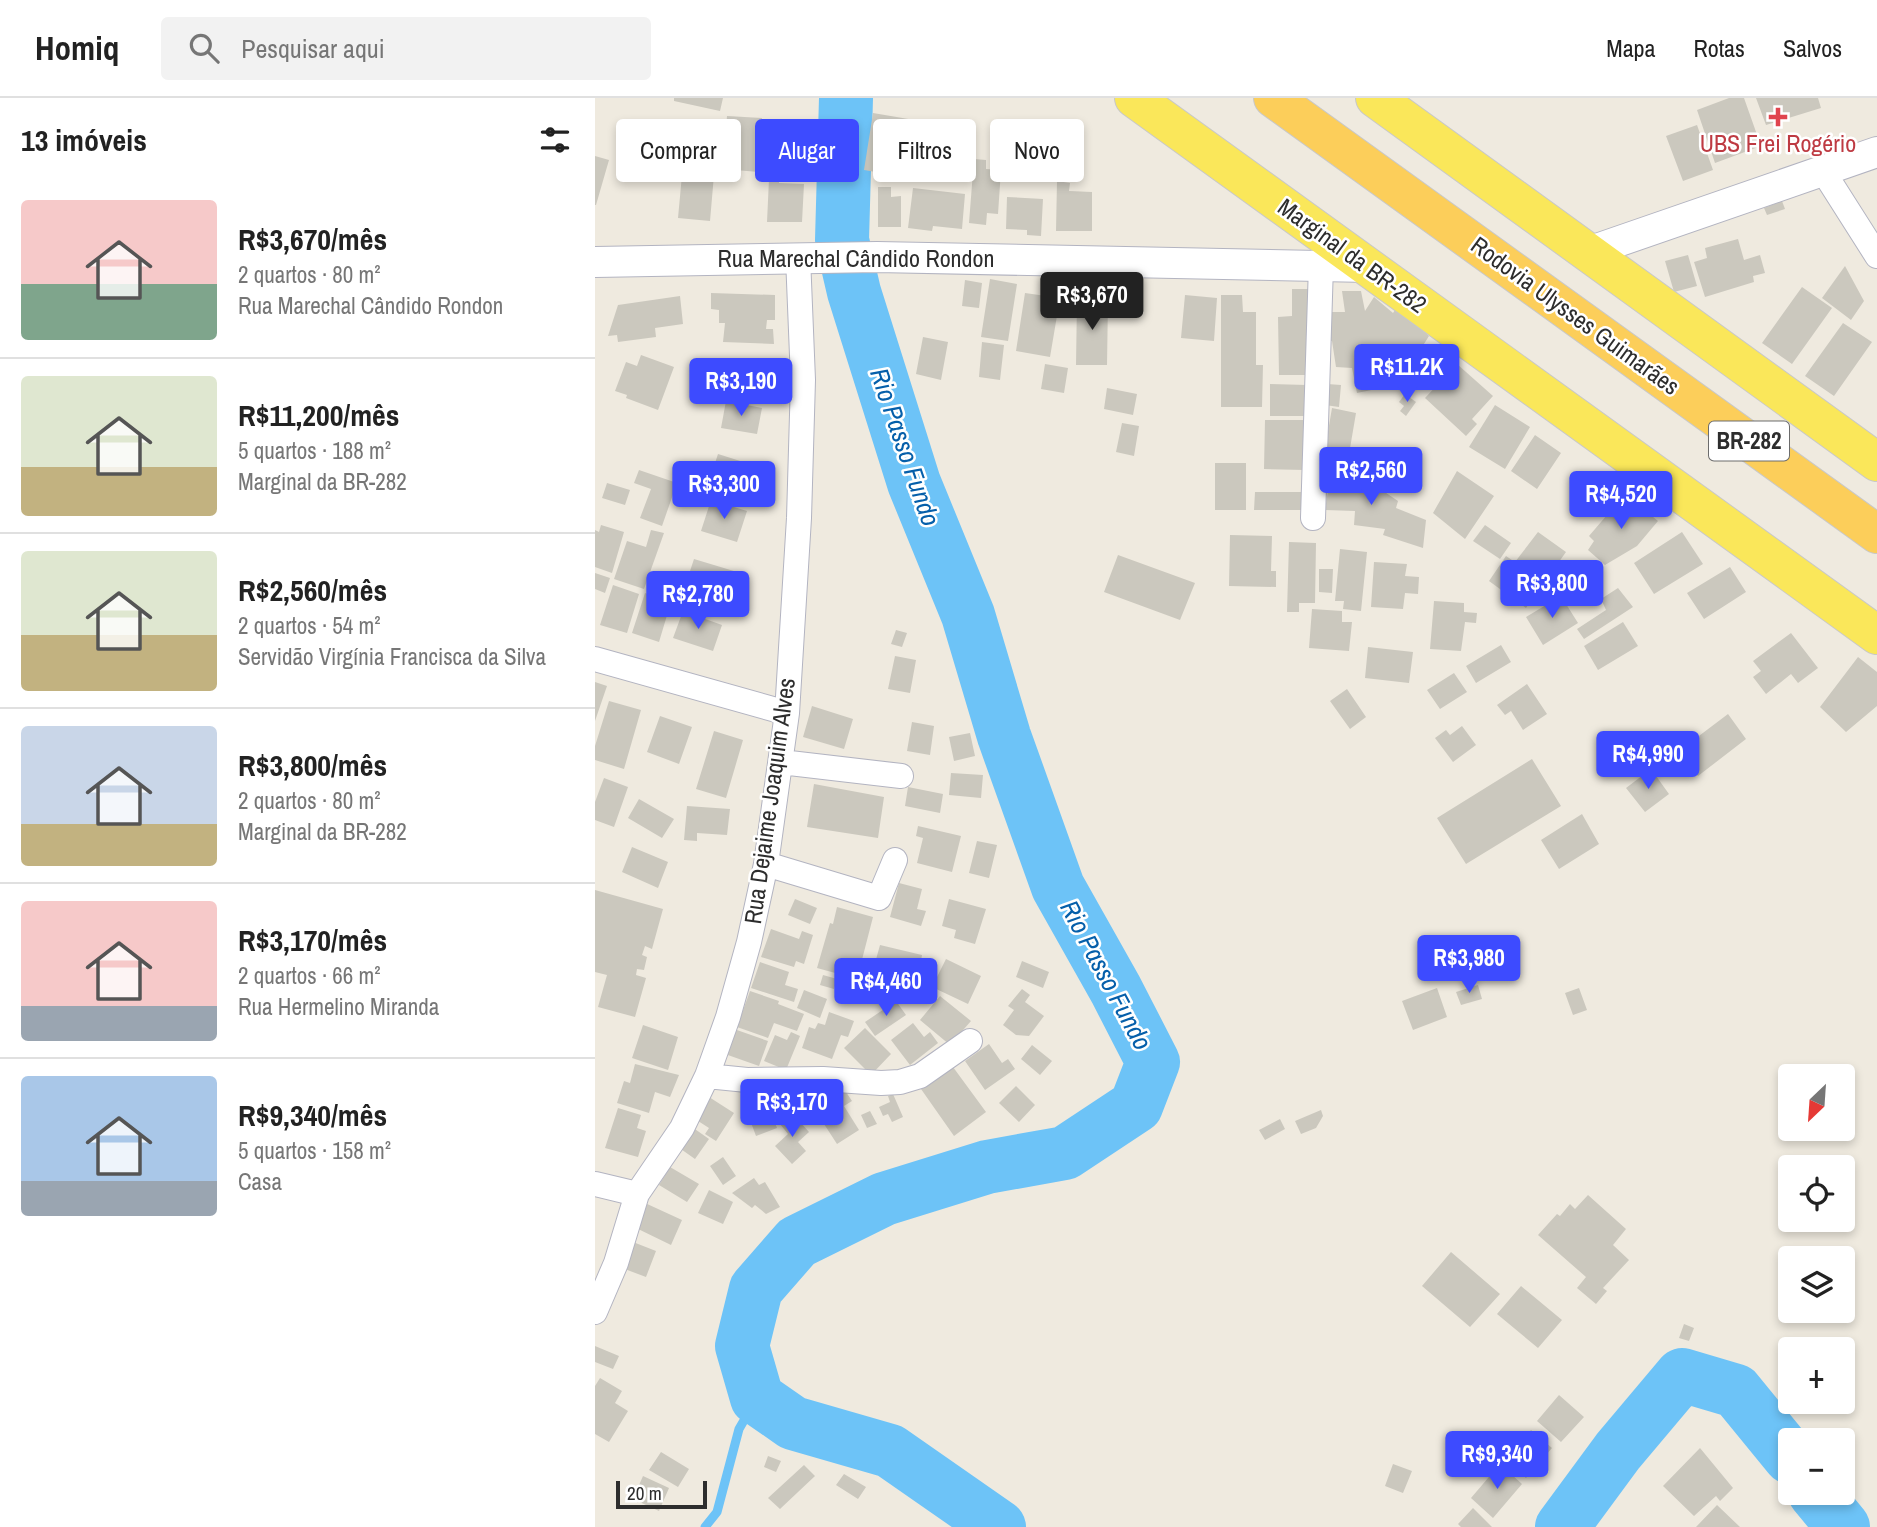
<!DOCTYPE html>
<html lang="pt">
<meta charset="utf-8">
<style>
:root{--surface:#fff;--page:#f2f2f2;--text:#222;--muted:#767676;--line:#e0e0e0;--accent:#3d4bff}
body{margin:0;font-family:"Archivo Narrow",sans-serif;background:var(--page);color:var(--text);height:100vh;display:flex;flex-direction:column;font-size:26px;white-space:nowrap}
*{box-sizing:border-box;margin:0}
p{font-size:23px;color:var(--muted)}
.icon{flex:none;width:38px;height:38px;fill:none;stroke:currentColor;stroke-width:2;stroke-linecap:round;stroke-linejoin:round}
.map{position:relative;flex:1;overflow:hidden}
.drawer{display:flex;flex-direction:column;background:var(--surface);width:595px}
.drawer>*{flex:none}
.hud{position:absolute;left:21px;top:21px;width:665px;height:63px;display:flex;gap:14px}
.needle{width:46px;rotate:205deg}
.fabs{position:absolute;left:1183px;top:966px;display:grid;gap:14px}
.fabs a{display:grid;place-items:center;width:77px;height:77px;border-radius:7px;background:var(--surface);box-shadow:0 4px 10px #0003;font-size:35px}
.scale{position:absolute;left:21px;bottom:18px;width:91px;box-sizing:border-box;padding-left:7px;border:4px solid #2d2d2d;border-top:0;font-size:19px;line-height:24px;white-space:nowrap;color:#2d2d2d;-webkit-text-stroke:5px #fff;paint-order:stroke}
.price{position:absolute;translate:-50% -60px;padding:0 16px;border-radius:7px;background:var(--accent);color:#fff;font-size:23px;line-height:46px;filter:drop-shadow(0 2px 4px #0008)}
.price::after{content:'';position:absolute;left:50%;top:42px;width:21px;height:16px;margin-left:-10px;background:inherit;clip-path:polygon(0 0,100% 0,50% 100%)}
.price.current{background:#222;color:#fff}
ul{padding:0;list-style:none}
li{display:flex;align-items:center;gap:21px;height:175px;padding:0 21px}
li+li{border-top:2px solid var(--line)}
li span{display:grid;place-items:center;flex:none;width:196px;height:140px;border-radius:7px;color:#555}
li>.icon{margin-inline-start:auto}
span .icon{width:84px;height:84px;fill:#fffc;stroke-width:1}
li b{font-size:30px}
h2{display:flex;justify-content:space-between;align-items:center;height:84px;padding:0 21px;font-size:30px}
.tag{padding:0 24px;border-radius:7px;background:var(--surface);box-shadow:0 4px 10px #0003;font-size:24px;line-height:63px}
.tag.current{background:var(--accent);color:#fff}
header{display:flex;align-items:center;gap:42px;box-sizing:border-box;height:98px;padding:0 35px;background:var(--surface);border-bottom:2px solid var(--line)}
header strong{font-size:33px}
nav{display:flex;gap:38px;margin-inline-start:auto;font-size:24px}
.search{width:490px;height:63px;background:var(--page);display:flex;align-items:center;gap:18px;box-sizing:border-box;padding:0 24px;border-radius:7px;color:var(--muted);font-size:26px}
main{display:flex;flex:1;min-height:0}
.map>svg:first-child{display:block}
.lines{fill:none;stroke-linecap:round;stroke-linejoin:round}
.stream{stroke:#6dc3f7;stroke-width:9}
.river{stroke:#6dc3f7;stroke-width:54}
.building{fill:#cbc8be}
.minor-casing{stroke:#b3b4c1;stroke-width:26}
.tertiary-casing{stroke:#b3b4c1;stroke-width:32}
.primary-casing{stroke:#c8c8c8;stroke-width:40}
.trunk-casing{stroke:#c8c8c8;stroke-width:40}
.minor{stroke:#fff;stroke-width:24}
.tertiary{stroke:#fff;stroke-width:30}
.primary{stroke:#fae75a;stroke-width:38}
.trunk{stroke:#fcce5a;stroke-width:38}
.health-dot{fill:#e0444e;stroke:#fff;stroke-width:2.5}
.labels{text-anchor:middle;stroke-width:5;stroke-linejoin:round;paint-order:stroke}
.shield{fill:#fff;stroke:#6c6c6c;stroke-width:2}
.shield-label{font-size:23px;font-weight:bold;fill:#2d2d2d}
.health-label{font-size:24px;fill:#be3a42;stroke:#fff}
.street-label{font-size:24px;fill:#2d2d2d;stroke:#fff}
.water-label{font-size:26px;font-style:italic;fill:#055faa;stroke:#fff}
</style>
<header>
<strong>Homiq</strong>
<div class="search"><svg class="icon" aria-label="search" viewBox="0 0 24 24"><circle cx="10" cy="10" r="6"/><path d="M15 15l6 6"/></svg>Pesquisar aqui</div>
<nav><a>Mapa</a><a>Rotas</a><a>Salvos</a></nav>
</header>
<main>
<section class="drawer">
<h2>13 imóveis<svg class="icon" aria-label="filters" viewBox="0 0 24 24"><path d="M4 7h16M4 17h16"/><circle cx="9" cy="7" r="2"/><circle cx="15" cy="17" r="2"/></svg></h2>
<ul>
<li><span style="background:linear-gradient(#f6c9c9 60%,#7fa58c 0)"><svg class="icon" aria-label="home" viewBox="0 0 24 24"><path d="M3 11l9-7 9 7M6 9v11h12V9"/></svg></span><div><b>R$3,670/mês</b><p>2 quartos · 80 m²</p><p>Rua Marechal Cândido Rondon</p></div></li>
<li><span style="background:linear-gradient(#dfe7d0 65%,#c2b280 0)"><svg class="icon" aria-label="home" viewBox="0 0 24 24"><path d="M3 11l9-7 9 7M6 9v11h12V9"/></svg></span><div><b>R$11,200/mês</b><p>5 quartos · 188 m²</p><p>Marginal da BR-282</p></div></li>
<li><span style="background:linear-gradient(#dfe7d0 60%,#c2b280 0)"><svg class="icon" aria-label="home" viewBox="0 0 24 24"><path d="M3 11l9-7 9 7M6 9v11h12V9"/></svg></span><div><b>R$2,560/mês</b><p>2 quartos · 54 m²</p><p>Servidão Virgínia Francisca da Silva</p></div></li>
<li><span style="background:linear-gradient(#c9d6e8 70%,#c2b280 0)"><svg class="icon" aria-label="home" viewBox="0 0 24 24"><path d="M3 11l9-7 9 7M6 9v11h12V9"/></svg></span><div><b>R$3,800/mês</b><p>2 quartos · 80 m²</p><p>Marginal da BR-282</p></div></li>
<li><span style="background:linear-gradient(#f6c9c9 75%,#9aa5b1 0)"><svg class="icon" aria-label="home" viewBox="0 0 24 24"><path d="M3 11l9-7 9 7M6 9v11h12V9"/></svg></span><div><b>R$3,170/mês</b><p>2 quartos · 66 m²</p><p>Rua Hermelino Miranda</p></div></li>
<li><span style="background:linear-gradient(#a9c7e8 75%,#9aa5b1 0)"><svg class="icon" aria-label="home" viewBox="0 0 24 24"><path d="M3 11l9-7 9 7M6 9v11h12V9"/></svg></span><div><b>R$9,340/mês</b><p>5 quartos · 158 m²</p><p>Casa</p></div></li>
</ul>
</section>
<div class="map">
<svg width="1282" height="1429" viewBox="0 0 1282 1429">
<rect width="100%" height="100%" fill="#efeadf"/>
<g class="lines">
<path class="stream" d="M110 1429 122 1414 144 1331 162 1300"/>
<path class="river" d="M251 0 247 142 259 194 319 385 373 517 409 638 463 789 521 892 558 964 541 1008 470 1055 392 1069 289 1101 202 1144 161 1191 147 1248 162 1300 198 1325 295 1353 404 1429
M1220 1395 1248 1429
M967 1429 1023 1353 1087 1277 1141 1293 1195 1359"/>
</g>
<path class="building" d="M79 0H128L125 13 79 3Z
M1134 0H1149L1166 48 1120 65 1102 12Z
M1161 0H1223L1226 10 1171 27Z
M278 15 325 23 316 80 269 72Z
M132 18 167 20 164 74 128 71Z
M80 25 96 27 94 44 70 41 72 28 80 30Z
M1102 27 1118 72 1088 83 1071 38Z
M103 41 122 42 115 123 83 120 88 66 101 67Z
M329 44 343 46 342 59 327 57Z
M0 58 14 62 1 107H0Z
M379 61 391 62V71L406 72 403 116 392 115 391 127 374 125Z
M172 67H184V85L209 86 207 124H172L174 81 170 80Z
M462 83 475 85 474 93 497 94V133H461Z
M283 89H296V99L306 98V129H283Z
M318 90 370 96 367 131 338 128 337 133 313 130Z
M412 99 448 101 446 138 432 137V132L411 131Z
M1187 103 1190 111 1172 117 1169 110Z
M1143 141 1149 162 1165 157 1170 175 1158 178 1159 184 1110 199 1099 164 1112 160 1110 150Z
M1093 157 1102 188 1079 194 1070 163Z
M1250 168 1269 203 1256 222 1227 200Z
M395 181 422 186 413 243 386 239Z
M370 182 387 185 384 210 367 208Z
M1207 189 1237 210 1197 266 1167 245Z
M697 191H717L718 277H684L683 219 697 218Z
M747 193H766L770 213 779 199 798 215 802 209 834 238 802 289 784 275 786 290 762 295 757 270 741 269 737 243H731L732 214H750Z
M116 195 180 197V222H172L171 231H178L179 246 128 244 130 225H124V212L116 211Z
M430 195 465 200 455 259 421 253Z
M590 197 622 200 619 243 586 240Z
M626 197H647L648 214H661V267H668L667 309H626Z
M85 198 88 226 60 230 61 239 23 244 22 237 13 238 23 207Z
M482 202H513L512 267H481Z
M1248 225 1277 244 1239 298 1210 278Z
M328 239 353 244 346 282 321 276Z
M387 244 409 247 405 282 384 279Z
M46 257 79 269 63 312 31 300 32 297 20 293 31 264 42 268Z
M450 266 473 270 469 295 446 291Z
M862 266 898 298 877 321 882 326 871 338 830 300Z
M675 286 712 287V318H675Z
M732 286 746 287 744 309 730 307Z
M512 290 542 296 538 317 509 311Z
M810 296 821 304 811 318 805 313 809 308 804 304Z
M131 303 167 310 162 336 126 330Z
M900 307 935 329 910 371 874 349Z
M737 310 761 315 753 362 729 357Z
M670 322H711L710 372 669 371Z
M527 325 544 328 539 358 521 354Z
M940 337 966 355 942 391 916 373Z
M123 356 158 367 149 397 113 386Z
M620 365H651V412H620Z
M729 370 756 373 755 378 763 380V376L803 403 801 410 831 422 828 450 788 437 790 431 759 427 760 413 730 412 733 392H726Z
M44 372 82 385 67 428 45 420 56 391 39 385Z
M862 373 899 398 870 441 838 415Z
M12 385 35 392 30 407 7 400Z
M660 394H707V412H659Z
M1030 396 1063 423 1042 448 1010 467 993 452 999 443 994 438Z
M116 402 152 413 142 444 106 433Z
M6 427 29 434 17 475 0 469V432L4 434Z
M890 427 916 445 905 461 878 443Z
M56 432 69 435 49 491 19 481 32 443 51 449Z
M943 434 971 454 931 510 894 483 911 458 920 464Z
M1087 434 1108 466 1059 496 1039 465Z
M635 437 677 438 676 473H681V489L634 488Z
M694 444 721 445 720 505H704V514H692Z
M745 451 772 454 766 513 748 511 749 503H740Z
M523 457 600 485 585 522 509 494Z
M99 461 152 477 144 504 90 488Z
M779 464 812 466 810 478 824 479 823 496 810 495 808 511 776 509Z
M1135 469 1151 494 1109 521 1092 495Z
M724 471H738L737 495 724 494Z
M0 475 15 480 10 495 0 491Z
M18 487 44 496 32 535 5 527Z
M1023 490 1038 509 989 541 982 531 1011 512 1006 501Z
M50 495 76 504 64 544 37 535Z
M966 498 983 525 948 547 931 519Z
M839 503 869 505V514L882 515 881 525 870 524 866 553 835 551Z
M717 511 747 513V524H757L754 553 714 550Z
M88 513 127 527 118 553 78 540Z
M1028 524 1043 548 1003 572 989 548Z
M301 532 312 535 307 549 296 546Z
M1196 535 1223 570 1203 585 1196 576 1171 596 1158 579 1166 573 1158 563Z
M906 547 916 564 881 585 871 568Z
M773 549 818 554 814 585 770 580Z
M300 558 321 562 315 595 293 591Z
M1263 559 1282 574V608L1251 634 1225 609Z
M859 575 872 594 845 611 832 592Z
M0 584 12 588 0 623Z
M932 586 952 616 928 632 916 613 910 617 902 607Z
M752 591 771 619 755 631 735 603Z
M14 603 46 612 29 671 0 662V648Z
M217 608 258 621 249 651 208 639Z
M1133 616 1151 641 1103 678 1084 653Z
M65 618 97 629 84 666 52 654Z
M317 624 339 628 335 657 312 653Z
M867 628 881 647 858 664 840 640 851 632 855 637Z
M119 633 148 642 131 700 101 691Z
M375 635 380 658 359 663 354 639Z
M937 661 966 708 871 766 842 720Z
M1056 671 1074 696 1050 714 1031 690Z
M356 675 388 677 386 700 354 697Z
M9 680 33 689 19 729 0 722V704Z
M219 686 289 699 283 740 212 729Z
M313 689 348 696 345 715 310 708Z
M44 701 79 721 67 740 33 720Z
M92 708 135 711 132 737 102 735V743L89 742Z
M987 716 1004 746 964 771 946 742Z
M323 728 366 738 357 774 322 765 328 740 321 738Z
M382 743 402 747 394 780 374 775Z
M37 749 73 764 63 790 27 774Z
M304 785 327 791 322 811 331 813 326 828 295 819Z
M0 792 68 811 57 851 50 848 47 857 52 859 49 872 42 871 41 877 51 880 40 919 3 909 12 877 0 874Z
M200 801 222 810 215 826 193 817Z
M354 801 391 811 380 846 359 840 361 832 347 828Z
M242 809 278 819 262 881 222 870 235 825 238 826Z
M176 831 204 841 207 833 218 837 209 866 201 863 199 869 166 859Z
M285 847 327 857 325 869 309 865 305 883 272 877 274 863 280 865Z
M351 861 386 878 373 906 337 889Z
M427 863 454 874 448 890 421 879Z
M165 864 194 874 190 887 203 891 199 904 156 890Z
M228 877 242 881 239 891 225 887Z
M883 887 887 901 866 907 861 894Z
M842 890 852 919 818 932 807 903Z
M984 890 992 912 978 917 970 895Z
M427 891 435 897 430 904 449 918 434 938 421 937 408 927 419 912 413 908Z
M209 892 232 901 225 920 202 910Z
M155 893 184 903 183 906 209 916 202 933 179 925 173 940 142 929Z
M345 898 376 923 355 947 325 922Z
M301 903 311 917 280 938 270 924Z
M234 914 259 923 253 939 246 937 237 961 207 950 214 929 220 931 223 925 230 927Z
M318 925 329 939 335 934 343 945 315 967 296 942Z
M48 927 83 939 73 972 37 960Z
M270 930 296 956 276 977 249 950Z
M139 931 173 943 164 968 130 956Z
M196 934 205 938 191 972 169 963 180 937 192 942Z
M394 946 407 965 413 961 420 971 390 992 370 963Z
M437 947 457 963 445 977 426 961Z
M40 966 84 977 75 999 60 994 54 1015 22 1005 29 983 35 985Z
M358 969 391 1014 359 1038 326 991Z
M421 988 440 1007 424 1024 404 1005Z
M239 991 242 996 249 991 257 1003 249 1008 264 1032 242 1046 216 1006Z
M298 996 308 1019 297 1024 293 1016 288 1018 284 1009 295 1004 293 998Z
M170 998 182 1030 161 1038 149 1006Z
M114 999 139 1015 121 1043 110 1036 114 1030 100 1021Z
M23 1010 46 1017 42 1030 51 1033 43 1059 10 1050Z
M726 1012 728 1018 721 1030 706 1036 700 1023Z
M275 1013 282 1026 272 1030 266 1017Z
M197 1015 214 1034 203 1044 211 1053 197 1066 180 1048 193 1036 185 1026Z
M685 1021 690 1031 670 1042 664 1032Z
M97 1029 114 1041 100 1061 83 1049Z
M128 1059 141 1078 128 1087 115 1068Z
M75 1069 104 1086 92 1104 64 1087Z
M159 1080 164 1087 170 1084 185 1109 171 1116 160 1107 157 1110 137 1095Z
M114 1092 138 1104 128 1126 103 1115Z
M993 1097 1031 1131 1018 1147 1034 1162 1008 1190 1012 1193 1001 1206 982 1190 991 1179 943 1137 962 1116 965 1118 975 1106 980 1111Z
M50 1105 87 1122 76 1147 39 1129Z
M38 1144 61 1153 51 1179 27 1170Z
M856 1154 905 1196 875 1229 827 1188Z
M926 1188 967 1222 943 1250 902 1216Z
M1089 1226 1099 1230 1094 1243 1084 1240Z
M0 1248 24 1258 18 1271 0 1264Z
M5 1280 27 1293 20 1305 33 1313 14 1344 0 1336V1288Z
M964 1297 989 1319 966 1344 942 1323Z
M936 1332 957 1350 931 1380 910 1361Z
M1105 1350 1138 1390 1125 1403 1121 1398 1099 1418 1068 1388Z
M66 1354 94 1371 83 1389 54 1372Z
M173 1358 186 1363 181 1374 169 1369Z
M798 1366 817 1373 808 1395 790 1388Z
M905 1366 927 1386 898 1420 876 1400Z
M209 1367 220 1378 185 1411 173 1400Z
M249 1376 271 1389 263 1401 241 1387Z
M48 1378 74 1390 64 1413 38 1401Z
M1122 1407 1145 1429H1101Z
M878 1410 897 1429H866L863 1426Z"/>
<g class="lines">
<defs>
<path id="minor" d="M1228 73 1282 158
M718 420 726 167
M0 561 192 615
M186 664 306 678
M171 766 284 800 300 762
M112 978 152 982 228 981 286 985 305 984 325 978 375 943
M0 1086 42 1096
M0 1214 21 1165 42 1096 87 1030 112 978 133 919 154 844 171 766 192 615 204 420 208 282 203 159"/>
<path id="tertiary" d="M993 154 1282 54
M0 164 282 159 773 169"/>
<path id="primary" d="M539 0 1282 537
M780 0 1282 364"/>
<path id="trunk" d="M678 0 1282 436"/>
</defs>
<use href="#minor" class="minor-casing"/>
<use href="#tertiary" class="tertiary-casing"/>
<use href="#primary" class="primary-casing"/>
<use href="#trunk" class="trunk-casing"/>
<use href="#minor" class="minor"/>
<use href="#tertiary" class="tertiary"/>
<use href="#primary" class="primary"/>
<use href="#trunk" class="trunk"/>
</g>
<path class="health-dot" d="M1179.5 8.5h7v7h7v7h-7v7h-7v-7h-7v-7h7z"/>
<g class="labels">
<rect class="shield" x="1114" y="323.5" width="80" height="39" rx="5"/>
<g class="shield-label">
<text x="1154" y="351">BR-282</text>
</g>
<g class="health-label">
<text x="1183" y="54">UBS Frei Rogério</text>
</g>
<g class="street-label">
<text transform="translate(757 158) rotate(36)" y="8">Marginal da BR-282</text>
<text x="261" y="169">Rua Marechal Cândido Rondon</text>
<text transform="translate(980 218) rotate(36)" y="8">Rodovia Ulysses Guimarães</text>
<text transform="translate(175 703) rotate(-82)" y="8">Rua Dejaime Joaquim Alves</text>
</g>
<g class="water-label">
<text transform="translate(310 349) rotate(71)" y="9">Rio Passo Fundo</text>
<text transform="translate(511 877) rotate(62)" y="9">Rio Passo Fundo</text>
</g>
</g>
</svg>
<div class="fabs">
<a><svg class="needle" viewBox="-14 -14 28 28"><path d="M0-13l5 13h-10z" fill="#e53935"/><path d="M0 13l5-13h-10z" fill="#767676"/></svg></a>
<a><svg class="icon" aria-label="locate" viewBox="0 0 24 24"><circle cx="12" cy="12" r="6"/><path d="M12 2v4M12 18v4M2 12h4M18 12h4"/></svg></a>
<a><svg class="icon" aria-label="layers" viewBox="0 0 24 24"><path d="M12 4l9 5-9 5-9-5zM3 14l9 5 9-5"/></svg></a>
<a>+</a>
<a>−</a>
</div>
<div class="scale">20 m</div>
<b class="price current" style="left:497px;top:234px">R$3,670</b>
<b class="price" style="left:812px;top:306px">R$11.2K</b>
<b class="price" style="left:146px;top:320px">R$3,190</b>
<b class="price" style="left:776px;top:409px">R$2,560</b>
<b class="price" style="left:129px;top:423px">R$3,300</b>
<b class="price" style="left:1026px;top:433px">R$4,520</b>
<b class="price" style="left:957px;top:522px">R$3,800</b>
<b class="price" style="left:103px;top:533px">R$2,780</b>
<b class="price" style="left:1053px;top:693px">R$4,990</b>
<b class="price" style="left:874px;top:897px">R$3,980</b>
<b class="price" style="left:291px;top:920px">R$4,460</b>
<b class="price" style="left:197px;top:1041px">R$3,170</b>
<b class="price" style="left:902px;top:1393px">R$9,340</b>
<div class="hud">
<a class="tag">Comprar</a>
<a class="tag current">Alugar</a>
<a class="tag">Filtros</a>
<a class="tag">Novo</a>
</div>
</div>
</main>
